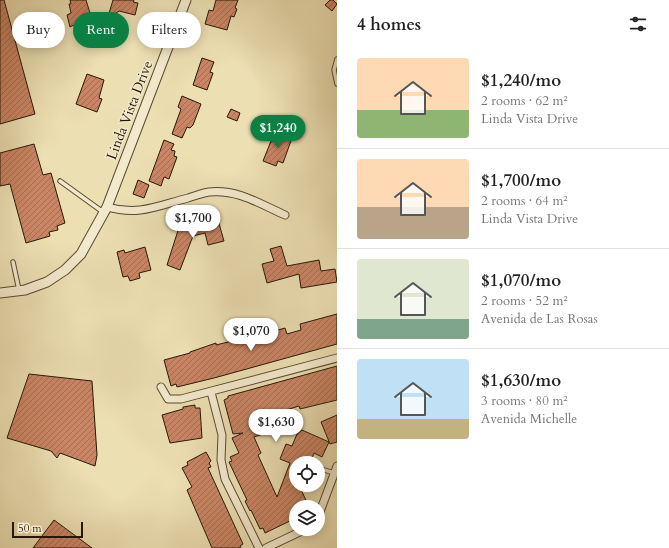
<!DOCTYPE html>
<meta charset="utf-8">
<style>
:root{--surface:#fff;--page:#f6f6f6;--text:#222;--muted:#767676;--line:#e0e0e0;--accent:#0b8043}
body{margin:0;font-family:Cardo,serif;background:var(--page);color:var(--text);height:100vh;display:flex;flex-direction:column;font-size:15px;white-space:nowrap}
*{box-sizing:border-box;margin:0}
p{font-size:13px;color:var(--muted)}
.icon{flex:none;width:22px;height:22px;fill:none;stroke:currentColor;stroke-width:2;stroke-linecap:round;stroke-linejoin:round}
.map{position:relative;flex:1;overflow:hidden}
.panel{display:flex;flex-direction:column;background:var(--surface);width:332px}
.panel>*{flex:none}
.banner{position:absolute;left:12px;top:12px;width:265px;height:36px;display:flex;gap:8px}
.controls{position:absolute;left:289px;top:456px;display:grid;gap:8px}
.controls a{display:grid;place-items:center;width:36px;height:36px;border-radius:50%;background:var(--surface);box-shadow:0 2px 10px #0003;font-size:20px}
.scale{position:absolute;left:12px;bottom:10px;width:71px;box-sizing:border-box;padding-left:4px;border:2px solid #251808;border-top:0;font-size:11px;line-height:14px;white-space:nowrap;color:#251808;-webkit-text-stroke:3px #f3eacd;paint-order:stroke}
.price{position:absolute;translate:-50% -34px;padding:0 9px;border-radius:14px;background:#fff;color:#222;font-size:13px;line-height:26px;filter:drop-shadow(0 1px 2px #0008)}
.price::after{content:'';position:absolute;left:50%;top:24px;width:12px;height:9px;margin-left:-6px;background:inherit;clip-path:polygon(0 0,100% 0,50% 100%)}
.price.active{background:var(--accent);color:#fff}
ul{padding:0;list-style:none}
li{display:flex;align-items:center;gap:12px;height:100px;padding:0 20px}
li+li{border-top:1px solid var(--line)}
li span{display:grid;place-items:center;flex:none;width:112px;height:80px;border-radius:4px;color:#555}
li>.icon{margin-inline-start:auto}
span .icon{width:48px;height:48px;fill:#fffc;stroke-width:1}
li b{font-size:17px}
h2{display:flex;justify-content:space-between;align-items:center;height:48px;padding:0 20px;font-size:17px}
.pill{padding:0 14px;border-radius:18px;background:var(--surface);box-shadow:0 2px 10px #0003;font-size:14px;line-height:36px}
.pill.active{background:var(--accent);color:#fff}
main{display:flex;flex:1;min-height:0}
.map>svg:first-child{display:block}
.building{fill:url(#building-hatch);stroke:#251808}
.lines{fill:none;stroke-linecap:round;stroke-linejoin:round}
.service-casing{stroke:#574a32;stroke-width:5.5}
.minor-casing{stroke:#574a32;stroke-width:9}
.tertiary-casing{stroke:#574a32;stroke-width:11}
.service{stroke:#f3eacd;stroke-width:3.5}
.minor{stroke:#f3eacd;stroke-width:7}
.tertiary{stroke:#f3eacd;stroke-width:9}
.labels{text-anchor:middle;stroke-width:3;stroke-linejoin:round;paint-order:stroke}
.street-label{font-size:14px;fill:#251808;stroke:#f3eacd}
</style>
<main>
<div class="map">
<svg width="337" height="548" viewBox="0 0 337 548">
<defs>
<pattern id="building-hatch" width="6" height="6" patternUnits="userSpaceOnUse"><rect width="6" height="6" fill="#ca8564"/><path d="M-1 1l2-2M0 6l6-6M5 7l2-2" fill="none" stroke="#a46c50"/></pattern>
</defs>
<rect width="100%" height="100%" fill="#ecdfb2"/>
<filter id="stains"><feTurbulence type="fractalNoise" baseFrequency=".005" numOctaves="4"/><feColorMatrix values="0 0 0 0 .2 0 0 0 0 .09 0 0 0 0 .02 0 0 0 .5 -.17"/></filter>
<radialGradient id="worn" r=".72"><stop offset=".6" stop-color="#630" stop-opacity="0"/><stop offset="1" stop-color="#630" stop-opacity=".3"/></radialGradient>
<path class="building" d="M0 0H4L35 114 0 124Z
M70 0H86L90 13 87 15 89 23 79 29 74 25 70 27 67 15 71 13 69 4H71Z
M113 0H134L133 2 138 3 135 15 119 11 107 20Z
M216 0H238L235 8 237 9 234 17 231 16 227 30 205 24 209 10 213 11Z
M330 0H333L337 4 332 11 325 5Z
M202 58 214 62 210 72 213 73 207 90 193 85Z
M87 74 104 80 99 98 102 99 97 112 76 104Z
M182 96 201 104 193 125 190 128 187 127 182 138 172 134 181 109 178 107Z
M231 109 240 113 237 121 227 117Z
M275 131 292 138 283 163 278 161 276 166 263 161Z
M164 140 174 144 171 150 175 151 174 156 177 157 169 179 164 177 161 186 149 181Z
M34 144 43 175 51 173 65 223 57 226 58 230 49 232 50 236 26 243 10 184 0 186V153Z
M138 180 149 185 144 198 133 194Z
M215 216 216 220H218L224 241 208 245 205 233 193 236 180 270 167 265 181 221 193 226 204 223 203 220Z
M281 246 287 266 319 260 321 271 335 269 337 282 301 288 299 274 267 283 262 264 274 261 270 249Z
M145 247 151 270 139 273 140 278 130 281 128 276 123 277 117 252 124 250 125 253Z
M337 314V344L214 378 177 387 176 384 171 386 164 360 190 353V352L216 343V345L244 338V340L285 328 287 334 301 330 300 324Z
M337 366V400L300 409 299 406 283 411 261 417 262 420 257 421 263 434 254 437 261 453 258 455 277 497 290 463 280 459 286 444 292 446 297 434 302 430 329 442 322 457 314 453 310 463H296V485H299L309 507H296V518L265 533 263 528 260 529 251 510 250 511 245 501 247 500 229 462 232 461 230 457 239 453 232 438 243 433 233 434 224 400 228 398V396Z
M29 374 92 381 97 455 95 466 60 453 57 458 51 451 7 438Z
M195 405V408H200L202 438 170 443 162 415 183 409V407Z
M337 415V442L330 444 321 422Z
M206 452 211 461 209 463 211 467 208 468 243 544 240 546 241 548H212L187 490 192 487 182 468 188 465 187 462Z
M54 520 92 548H33Z"/>
<g class="lines">
<defs>
<path id="service" d="M337 59 334 70 337 84
M60 181 103 212
M13 262 19 290
M318 468 334 473"/>
<path id="minor" d="M107 207C139 216 157 206 188 198 195 196 202 193 209 192 238 189 260 204 285 215
M161 387 168 399H181L337 358
M211 392 222 435 221 460 225 479 259 548
M318 517 337 466
M266 548 306 529"/>
<path id="tertiary" d="M0 293 25 290 47 282 65 270 81 254 107 207 186 0"/>
</defs>
<use href="#service" class="service-casing"/>
<use href="#minor" class="minor-casing"/>
<use href="#tertiary" class="tertiary-casing"/>
<use href="#service" class="service"/>
<use href="#minor" class="minor"/>
<use href="#tertiary" class="tertiary"/>
</g>
<g class="labels">
<g class="street-label">
<text transform="translate(129 110) rotate(-69)" y="5">Linda Vista Drive</text>
</g>
</g>
<rect width="100%" height="100%" filter="url(#stains)"/>
<rect width="100%" height="100%" fill="url(#worn)"/>
</svg>
<div class="controls">
<a><svg class="icon" aria-label="locate" viewBox="0 0 24 24"><circle cx="12" cy="12" r="6"/><path d="M12 2v4M12 18v4M2 12h4M18 12h4"/></svg></a>
<a><svg class="icon" aria-label="layers" viewBox="0 0 24 24"><path d="M12 4l9 5-9 5-9-5zM3 14l9 5 9-5"/></svg></a>
</div>
<div class="scale">50 m</div>
<b class="price active" style="left:278px;top:149px">$1,240</b>
<b class="price" style="left:193px;top:239px">$1,700</b>
<b class="price" style="left:251px;top:352px">$1,070</b>
<b class="price" style="left:276px;top:443px">$1,630</b>
<div class="banner">
<a class="pill">Buy</a>
<a class="pill active">Rent</a>
<a class="pill">Filters</a>
</div>
</div>
<section class="panel">
<h2>4 homes<svg class="icon" aria-label="filters" viewBox="0 0 24 24"><path d="M4 7h16M4 17h16"/><circle cx="9" cy="7" r="2"/><circle cx="15" cy="17" r="2"/></svg></h2>
<ul>
<li><span style="background:linear-gradient(#ffd9b3 65%,#8fb573 0)"><svg class="icon" aria-label="home" viewBox="0 0 24 24"><path d="M3 11l9-7 9 7M6 9v11h12V9"/></svg></span><div><b>$1,240/mo</b><p>2 rooms · 62 m²</p><p>Linda Vista Drive</p></div></li>
<li><span style="background:linear-gradient(#ffd9b3 60%,#b9a48a 0)"><svg class="icon" aria-label="home" viewBox="0 0 24 24"><path d="M3 11l9-7 9 7M6 9v11h12V9"/></svg></span><div><b>$1,700/mo</b><p>2 rooms · 64 m²</p><p>Linda Vista Drive</p></div></li>
<li><span style="background:linear-gradient(#dfe7d0 75%,#7fa58c 0)"><svg class="icon" aria-label="home" viewBox="0 0 24 24"><path d="M3 11l9-7 9 7M6 9v11h12V9"/></svg></span><div><b>$1,070/mo</b><p>2 rooms · 52 m²</p><p>Avenida de Las Rosas</p></div></li>
<li><span style="background:linear-gradient(#bfe0f5 75%,#c2b280 0)"><svg class="icon" aria-label="home" viewBox="0 0 24 24"><path d="M3 11l9-7 9 7M6 9v11h12V9"/></svg></span><div><b>$1,630/mo</b><p>3 rooms · 80 m²</p><p>Avenida Michelle</p></div></li>
</ul>
</section>
</main>
